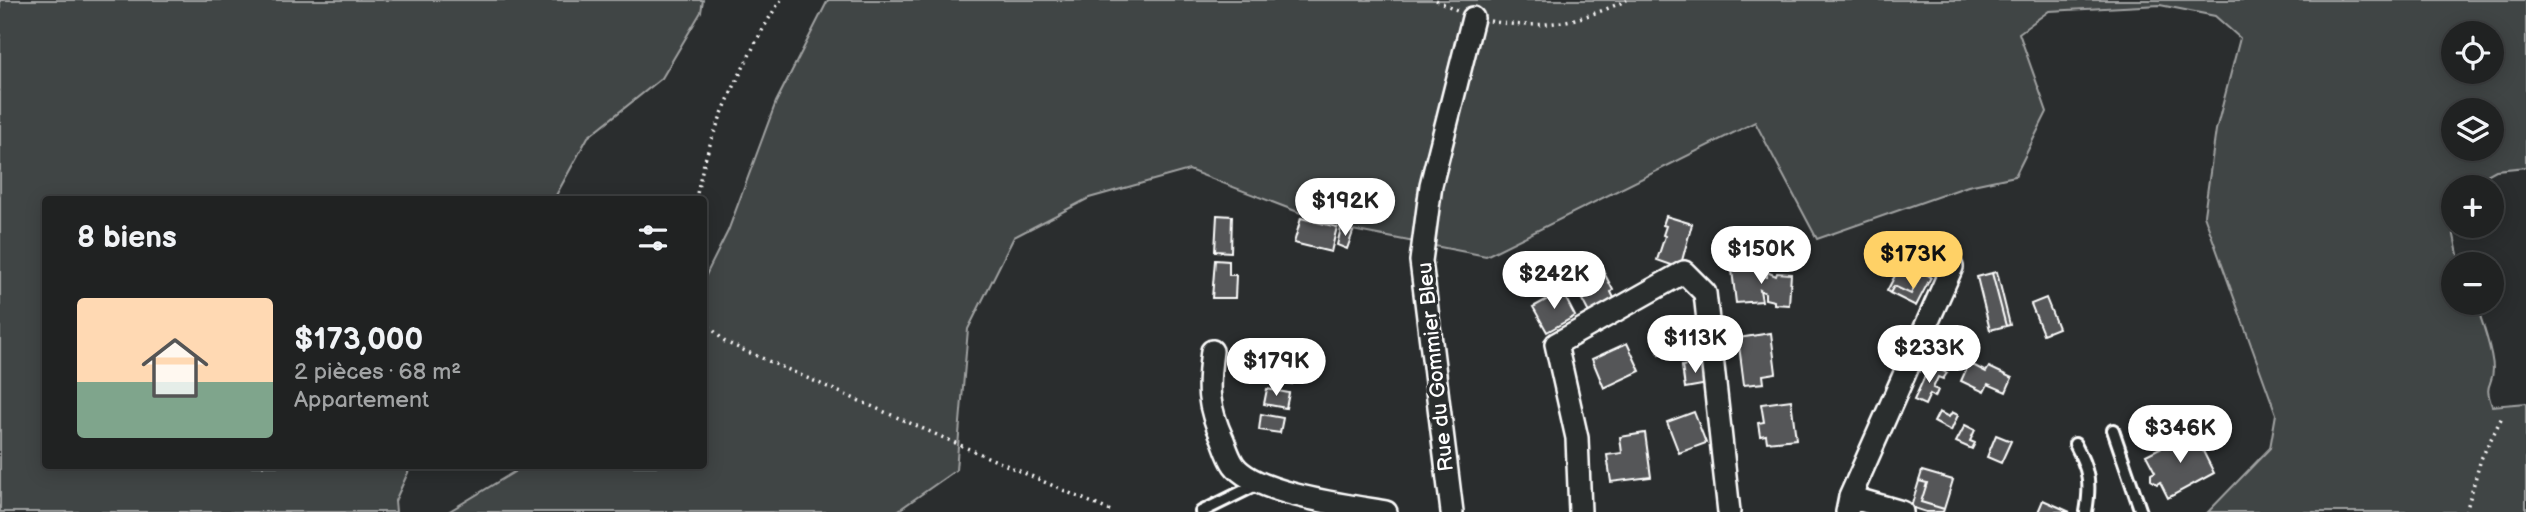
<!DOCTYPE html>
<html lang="fr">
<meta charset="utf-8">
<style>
:root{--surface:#202222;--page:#2d2f2f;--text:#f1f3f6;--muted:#a2a4a5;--line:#3d3f40;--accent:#ffd166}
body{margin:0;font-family:"Balsamiq Sans",sans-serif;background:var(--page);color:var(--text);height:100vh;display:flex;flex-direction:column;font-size:26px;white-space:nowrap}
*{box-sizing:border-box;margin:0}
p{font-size:23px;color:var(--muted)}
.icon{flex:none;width:38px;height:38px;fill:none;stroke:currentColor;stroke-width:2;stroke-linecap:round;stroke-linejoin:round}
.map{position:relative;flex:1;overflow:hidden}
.side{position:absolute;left:42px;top:196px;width:665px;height:273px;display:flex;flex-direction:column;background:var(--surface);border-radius:7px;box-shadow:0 4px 18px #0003,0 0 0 2px var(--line)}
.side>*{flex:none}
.fabs{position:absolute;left:2441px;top:21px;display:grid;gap:14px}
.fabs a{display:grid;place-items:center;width:63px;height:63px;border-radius:50%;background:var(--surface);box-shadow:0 4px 18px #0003,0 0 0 2px var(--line);font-size:35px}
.price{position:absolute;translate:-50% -60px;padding:0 16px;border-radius:24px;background:#fff;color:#222;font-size:23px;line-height:46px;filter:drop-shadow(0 2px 4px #0008)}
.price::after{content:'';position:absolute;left:50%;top:42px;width:21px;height:16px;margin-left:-10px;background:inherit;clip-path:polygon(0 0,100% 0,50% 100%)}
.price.active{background:var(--accent);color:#111}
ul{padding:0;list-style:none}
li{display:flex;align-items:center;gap:21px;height:175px;padding:0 35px}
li+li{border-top:2px solid var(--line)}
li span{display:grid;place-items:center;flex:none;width:196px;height:140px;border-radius:7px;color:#555}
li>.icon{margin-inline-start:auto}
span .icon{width:84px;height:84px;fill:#fffc;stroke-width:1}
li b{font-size:30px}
h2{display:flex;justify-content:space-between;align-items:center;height:84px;padding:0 35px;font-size:30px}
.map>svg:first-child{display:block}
.green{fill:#414445;stroke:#a0a2a2;stroke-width:2;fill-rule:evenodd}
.building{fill:#555758;stroke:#fff;stroke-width:2}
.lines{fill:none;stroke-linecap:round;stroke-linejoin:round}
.lane-casing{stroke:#fff;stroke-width:16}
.street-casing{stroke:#fff;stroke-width:26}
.path{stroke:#fff;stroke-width:3.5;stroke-dasharray:2 5;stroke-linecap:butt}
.lane{stroke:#2a2d2e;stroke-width:10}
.street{stroke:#2a2d2e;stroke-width:21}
.labels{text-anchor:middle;stroke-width:6;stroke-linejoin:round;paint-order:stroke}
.street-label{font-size:21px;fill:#fff;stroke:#2a2d2e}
</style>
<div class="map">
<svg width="2526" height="512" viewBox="0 0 2526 512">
<rect width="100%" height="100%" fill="#2a2d2e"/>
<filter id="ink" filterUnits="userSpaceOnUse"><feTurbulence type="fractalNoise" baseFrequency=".0143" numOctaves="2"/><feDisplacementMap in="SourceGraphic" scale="14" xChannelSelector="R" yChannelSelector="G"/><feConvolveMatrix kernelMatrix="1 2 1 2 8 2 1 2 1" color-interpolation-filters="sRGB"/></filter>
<g filter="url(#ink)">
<path class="green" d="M0 0H703L701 12 662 78 588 137 554 199 46 200V466H411L395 501 396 512H0Z
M828 0H2526V167L2496 170 2465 187H2454L2453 213 2451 221 2460 264H2454V303H2475C2481 317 2493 353 2493 369 2493 387 2483 382 2492 406L2526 403V512H2208L2270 448 2276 414 2204 215 2216 130 2240 38 2215 16 2160 5 2049 11 2019 33 2047 112 2015 176 1968 186 1817 239 1755 122 1486 256 1337 227 1189 170 1089 198 1014 237 968 329 956 470 896 512H448L524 466H704V279L728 231 776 102ZM2454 33H2492V72H2454ZM2454 110H2492V149H2454Z"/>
<path class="building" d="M1217 215 1232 216 1231 252 1215 251Z
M1666 216 1692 224 1680 268 1657 260 1665 236 1663 235 1666 226 1663 225Z
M1301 218 1337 227 1331 252 1294 243Z
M1341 228 1353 232 1347 249 1337 245Z
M1215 260 1229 261V275H1236L1235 298H1212Z
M1902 262 1922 272 1911 294 1894 286 1890 293 1887 291Z
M1758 267 1759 274 1767 277V272L1776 276 1777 273 1791 274 1789 305 1774 304V301L1765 299V293L1760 290 1762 301 1736 303 1732 270Z
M1602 269 1613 290 1611 292 1615 300 1589 313 1578 292 1589 286 1585 278Z
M1922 272 1931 277 1916 306 1890 293 1894 286 1911 294Z
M1997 272 2010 325 2006 326 1992 273Z
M1992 273 2006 326 1990 330 1977 277Z
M1562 291 1575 316 1547 332 1533 307Z
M2046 298 2058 328 2043 334 2031 304Z
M1683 319 1691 344 1659 354 1654 337 1662 334 1660 326Z
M1771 333 1776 373 1763 375 1764 383 1744 385 1738 338Z
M1627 343 1640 371 1604 388 1592 359Z
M1704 362 1708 384 1685 388 1682 366Z
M1969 363 1986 372 1989 367 2012 378 2006 392 1988 384 1984 392 1961 381Z
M1930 365 1947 373 1943 379 1938 377 1933 388 1938 390 1935 397 1930 394 1925 405 1914 400Z
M1274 366 1295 370 1292 384 1271 380Z
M1267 389 1289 393 1286 408 1264 404Z
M1791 400 1796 439 1767 442 1766 435 1760 436 1758 423 1764 422 1761 404Z
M1694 412 1706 443 1679 453 1667 422Z
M1939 412 1949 417 1952 412 1958 415 1951 431 1934 422Z
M1261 414 1283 418 1280 433 1259 430Z
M1965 425 1975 430 1970 441 1975 443 1972 449 1956 442Z
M2193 431 2214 473 2168 498 2160 482 2157 484 2151 480V474L2155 472 2146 455Z
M1645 433 1651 477 1611 482 1607 455 1622 453 1620 437Z
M1996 435 2011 441 2001 463 1987 457Z
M1922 471 1953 480 1944 509 1921 502 1927 483 1919 481Z
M1919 481 1927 483 1921 502 1944 509 1943 512H1926L1911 507Z
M2043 500 2070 512H2038Z"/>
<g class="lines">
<defs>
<path id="lane" d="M2113 430 2141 512
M2075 444C2089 470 2091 483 2086 512
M1201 512 1260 483"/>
<path id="street" d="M1212 351C1207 388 1207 405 1223 440 1226 448 1229 458 1234 465 1255 494 1351 506 1386 512
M1850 497 1902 512
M1452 512 1421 261 1431 185 1473 18
M1580 512 1577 438 1556 344 1684 272 1705 293 1729 512
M1847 512 1850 497 1952 267"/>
</defs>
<use href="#lane" class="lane-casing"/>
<use href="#street" class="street-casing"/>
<path class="path" d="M1436 0 1457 10
M1490 21C1540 31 1582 21 1627 0
M696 200C703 155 720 116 739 76 752 50 764 24 781 0
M704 321 725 342 1113 512
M2466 512 2481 459 2502 417"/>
<use href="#lane" class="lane"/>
<use href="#street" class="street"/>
</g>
</g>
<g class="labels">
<g class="street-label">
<text transform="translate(1435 367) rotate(-96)" y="7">Rue du Gommier Bleu</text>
</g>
</g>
</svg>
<div class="fabs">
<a><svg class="icon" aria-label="locate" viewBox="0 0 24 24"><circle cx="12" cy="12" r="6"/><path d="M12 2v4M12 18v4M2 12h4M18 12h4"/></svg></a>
<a><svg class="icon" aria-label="layers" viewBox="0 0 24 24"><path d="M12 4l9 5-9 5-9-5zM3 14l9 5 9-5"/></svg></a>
<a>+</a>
<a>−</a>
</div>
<b class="price" style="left:1345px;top:238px">$192K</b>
<b class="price" style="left:1761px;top:286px">$150K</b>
<b class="price active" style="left:1913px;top:291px">$173K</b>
<b class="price" style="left:1554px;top:311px">$242K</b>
<b class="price" style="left:1695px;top:375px">$113K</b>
<b class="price" style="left:1929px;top:385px">$233K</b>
<b class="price" style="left:1276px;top:398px">$179K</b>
<b class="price" style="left:2180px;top:465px">$346K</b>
<section class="side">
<h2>8 biens<svg class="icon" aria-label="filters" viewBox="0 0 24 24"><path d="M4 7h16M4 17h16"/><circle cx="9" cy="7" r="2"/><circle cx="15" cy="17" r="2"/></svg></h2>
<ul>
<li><span style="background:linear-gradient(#ffd9b3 60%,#7fa58c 0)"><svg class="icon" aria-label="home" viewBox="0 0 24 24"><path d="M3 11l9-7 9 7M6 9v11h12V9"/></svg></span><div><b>$173,000</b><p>2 pièces · 68 m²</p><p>Appartement</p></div></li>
</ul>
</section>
</div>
